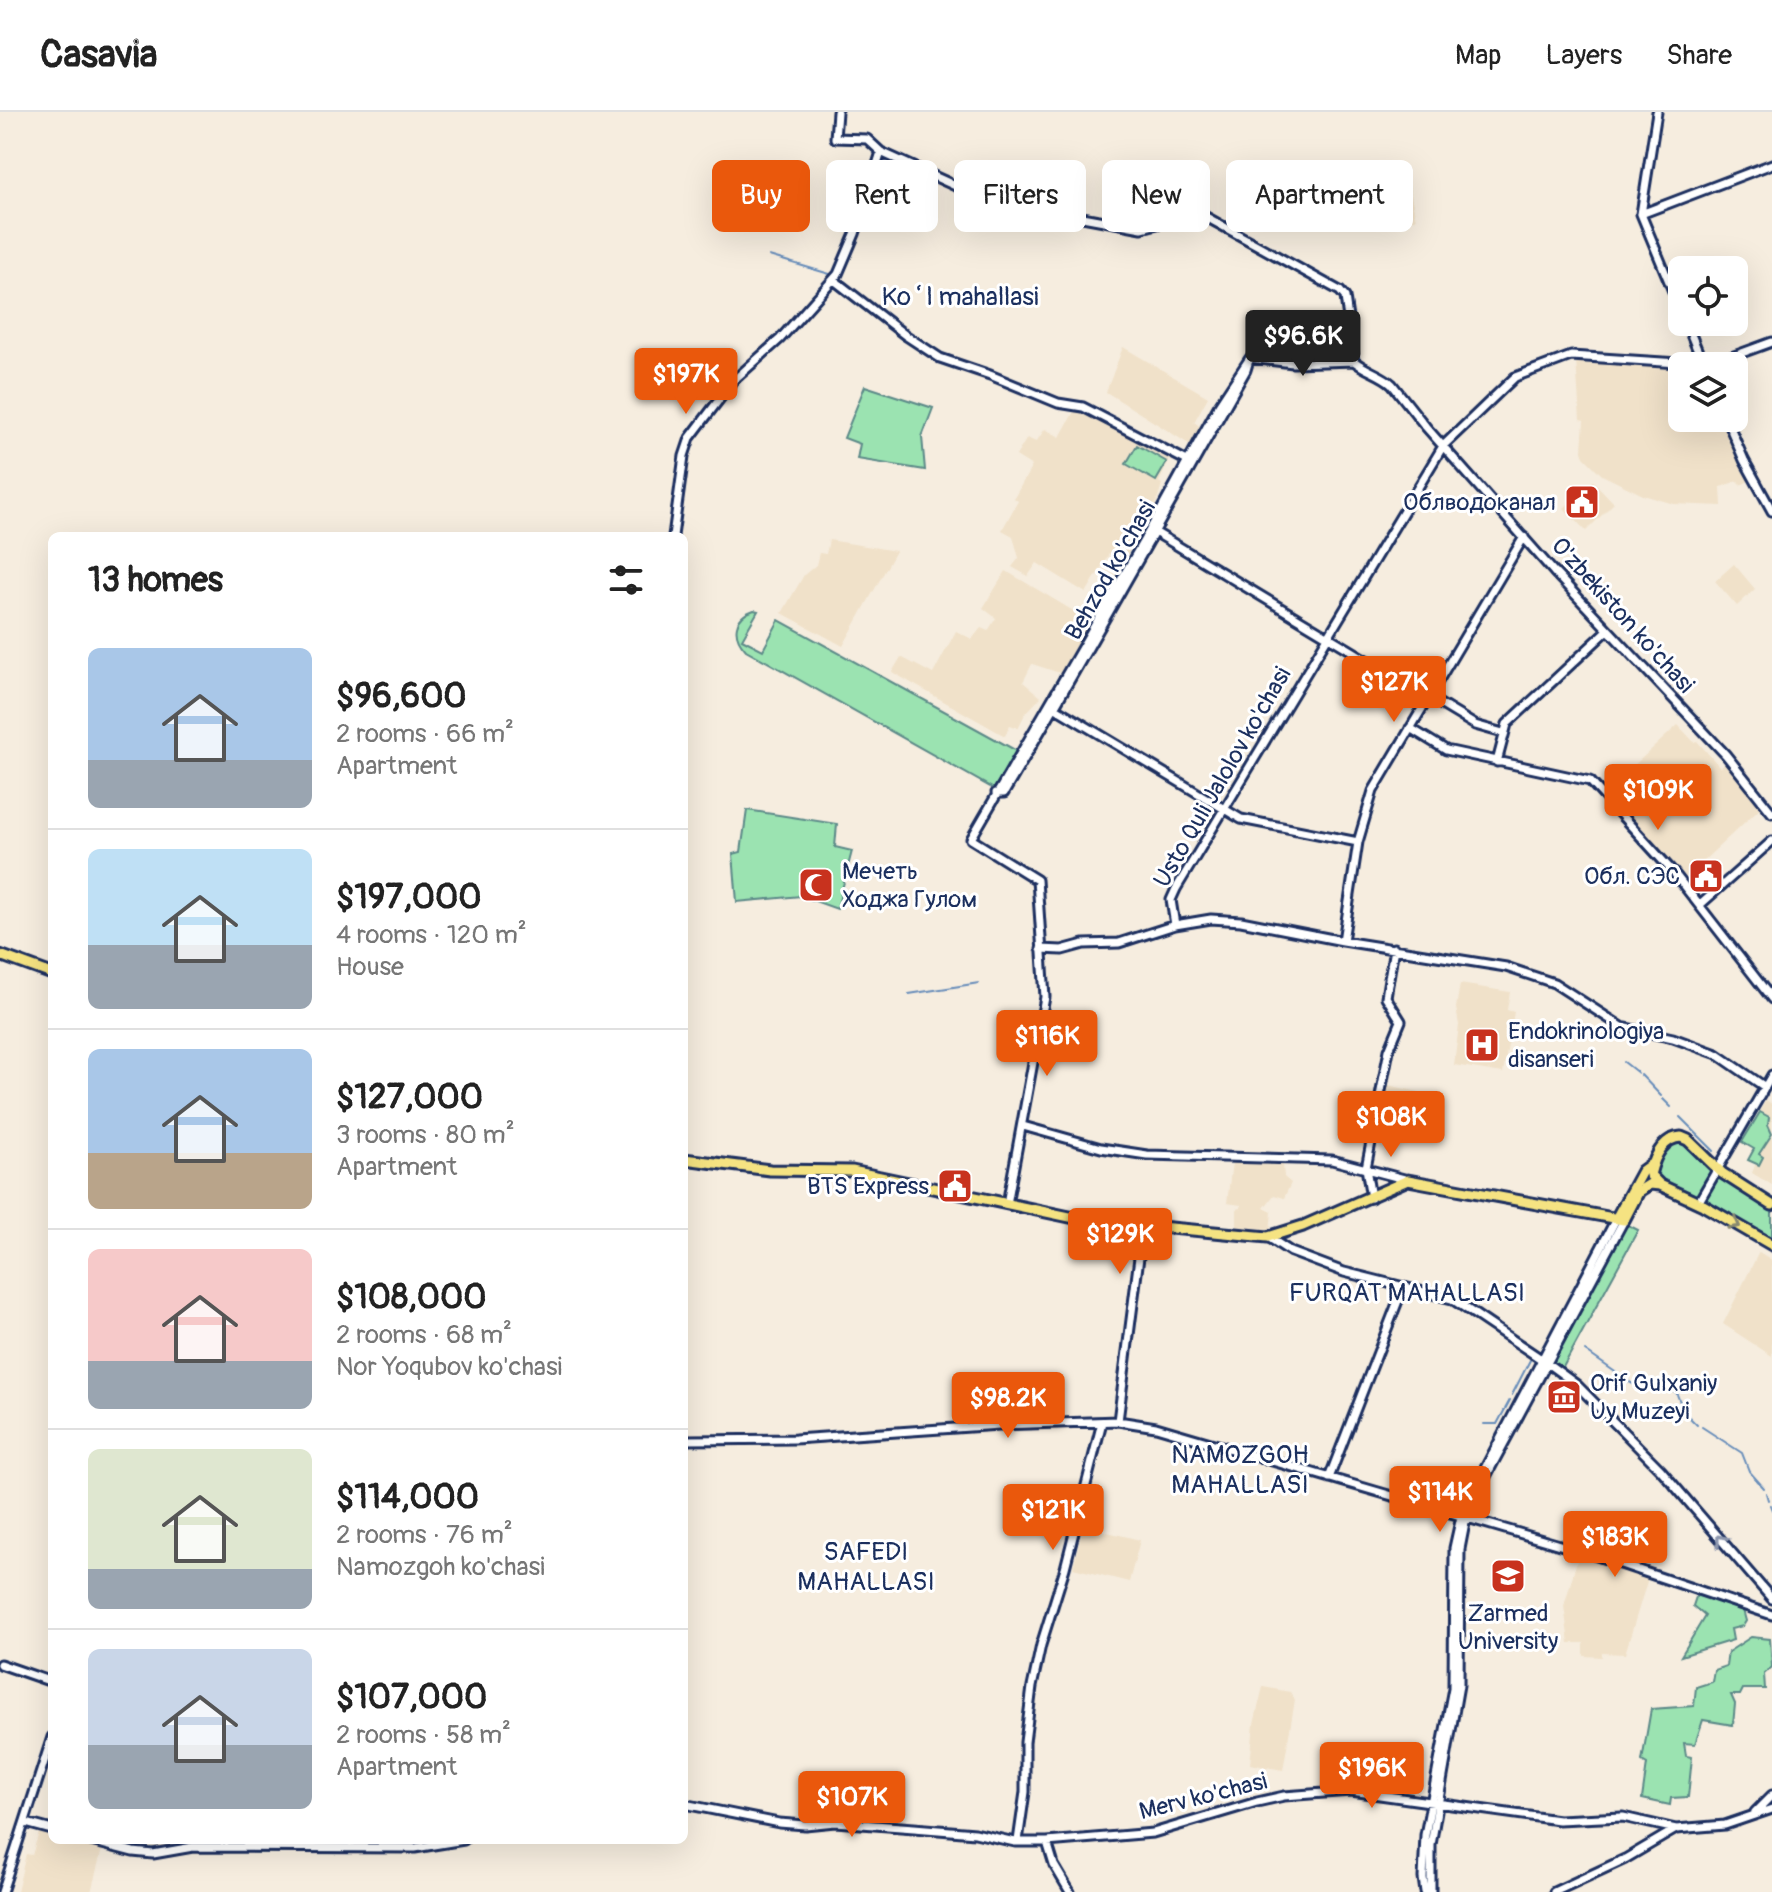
<!DOCTYPE html>
<meta charset="utf-8">
<style>
:root{--surface:#fff;--page:#f6f6f6;--text:#222;--muted:#767676;--line:#e0e0e0;--accent:#ea580c}
body{margin:0;font-family:Pangolin,sans-serif;background:var(--page);color:var(--text);height:100vh;display:flex;flex-direction:column;font-size:30px;white-space:nowrap}
*{box-sizing:border-box;margin:0}
p{font-size:26px;color:var(--muted)}
.icon{flex:none;width:44px;height:44px;fill:none;stroke:currentColor;stroke-width:2;stroke-linecap:round;stroke-linejoin:round}
.map{position:relative;flex:1;overflow:hidden}
.details{position:absolute;left:48px;top:420px;width:640px;height:1312px;display:flex;flex-direction:column;background:var(--surface);border-radius:12px;box-shadow:0 8px 32px #0002}
.details>*{flex:none}
.hud{position:absolute;left:712px;top:48px;width:760px;height:72px;display:flex;gap:16px}
.controls{position:absolute;left:1668px;top:144px;display:grid;gap:16px}
.controls a{display:grid;place-items:center;width:80px;height:80px;border-radius:12px;background:var(--surface);box-shadow:0 8px 32px #0002;font-size:40px}
.price{position:absolute;translate:-50% -68px;padding:0 18px;border-radius:8px;background:var(--accent);color:#fff;font-size:26px;line-height:52px;filter:drop-shadow(0 2px 4px #0008)}
.price::after{content:'';position:absolute;left:50%;top:48px;width:24px;height:18px;margin-left:-12px;background:inherit;clip-path:polygon(0 0,100% 0,50% 100%)}
.price.selected{background:#222;color:#fff}
ul{padding:0;list-style:none}
li{display:flex;align-items:center;gap:24px;height:200px;padding:0 40px}
li+li{border-top:2px solid var(--line)}
li span{display:grid;place-items:center;flex:none;width:224px;height:160px;border-radius:12px;color:#555}
li>.icon{margin-inline-start:auto}
span .icon{width:96px;height:96px;fill:#fffc;stroke-width:1}
li b{font-size:34px}
h2{display:flex;justify-content:space-between;align-items:center;height:96px;padding:0 40px;font-size:34px}
.pill{padding:0 28px;border-radius:12px;background:var(--surface);box-shadow:0 8px 32px #0002;font-size:28px;line-height:72px}
.pill.selected{background:var(--accent);color:#fff}
header{display:flex;align-items:center;gap:48px;box-sizing:border-box;height:112px;padding:0 40px;background:var(--surface);border-bottom:2px solid var(--line)}
header strong{font-size:38px}
nav{display:flex;gap:44px;margin-inline-start:auto;font-size:28px}
.map>svg:first-child{display:block}
.built{fill:#f0e1c9}
.green{fill:#9be3b1;stroke:#5b8988;stroke-width:2}
.lines{fill:none;stroke-linecap:round;stroke-linejoin:round}
.stream{stroke:#678dba;stroke-width:2}
.secondary-casing{stroke:#1b2f5e;stroke-width:13}
.primary-casing{stroke:#1b2f5e;stroke-width:15}
.secondary{stroke:#fff;stroke-width:7}
.primary{stroke:#f5e382;stroke-width:9}
.oneway{stroke:#888970}
.oneway2{stroke:#8d97ae}
.labels{text-anchor:middle;stroke-width:6;stroke-linejoin:round;paint-order:stroke}
.poi-label{font-size:24px;fill:#1b2f5e;stroke:#fff;text-anchor:end}
.street-label{font-size:24px;fill:#1b2f5e;stroke:#fff}
.neighbourhood-label{font-size:26px;fill:#1b2f5e;stroke:#fff}
</style>
<header>
<strong>Casavia</strong>
<nav><a>Map</a><a>Layers</a><a>Share</a></nav>
</header>
<div class="map">
<svg width="1772" height="1780" viewBox="0 0 1772 1780">
<rect width="100%" height="100%" fill="#f6eddf"/>
<filter id="ink" filterUnits="userSpaceOnUse"><feTurbulence type="fractalNoise" baseFrequency=".0125" numOctaves="2"/><feDisplacementMap in="SourceGraphic" scale="16" xChannelSelector="R" yChannelSelector="G"/><feConvolveMatrix kernelMatrix="1 2 1 2 8 2 1 2 1" color-interpolation-filters="sRGB"/></filter>
<g filter="url(#ink)">
<path class="built" d="M1408 69 1416 107 1405 108 1364 90 1367 74Z
M1123 235 1208 285 1194 310 1202 316 1192 334 1106 280Z
M1586 247 1682 256V306H1711L1715 312 1720 309 1749 369 1741 373 1737 369 1721 375 1722 394 1674 392 1643 383 1602 363 1584 345 1582 338 1584 309 1580 308 1576 248Z
M1076 296 1170 347 1159 370 1162 372 1154 398 1123 449 1109 442 1086 481 1037 451 1028 464 1012 455 1019 446 1013 424 1002 418 1018 389 1014 386 1032 354 1016 344 1027 326 1036 330 1045 317 1060 325Z
M1593 369 1614 391 1586 419 1564 396Z
M829 428 896 439 843 534 782 501 804 463 816 453 819 441 826 442Z
M1734 452 1755 477 1737 494 1715 469Z
M1006 459 1087 507 1085 511 1088 513 1060 561 1032 552 1023 570 1041 585 1025 602 1018 616 1010 613 1005 624 892 560 901 545 933 562 956 519 972 527 981 516 988 519 996 506 983 496Z
M1678 613 1694 630 1697 629 1720 655 1726 650 1761 695 1683 768 1605 680Z
M1460 872 1510 880 1507 898 1514 900 1503 961 1454 953 1459 913 1456 896Z
M1388 973 1419 980 1414 1004 1384 999Z
M1766 988 1772 992V1073L1752 1061 1760 1041 1741 1031Z
M1232 1050 1283 1052 1284 1065 1291 1071 1284 1086 1274 1083 1264 1096 1272 1100 1270 1120 1237 1117V1097L1241 1096V1093L1227 1091Z
M1759 1140 1772 1148V1244L1723 1212Z
M1083 1414 1140 1428 1129 1470 1073 1456Z
M1578 1445 1648 1466 1625 1542 1602 1541V1545L1584 1544V1531H1569L1564 1494Z
M1263 1575 1290 1580 1295 1588 1283 1658 1250 1652 1254 1612Z
M40 1717 52 1721V1728H74L102 1737 91 1780H17L26 1742 32 1743Z"/>
<path class="green" d="M865 274 933 296 922 325 925 358 857 347 860 332 844 326Z
M1137 333 1167 350 1156 369 1126 352Z
M754 498 758 499 742 527 763 538 779 508 1015 638 1016 643 997 675 994 677 746 538C731 522 734 505 754 498Z
M747 698 837 712 835 735 852 739 837 797 801 784 737 790 733 742 741 740Z
M1760 1000 1769 1005 1768 1013 1772 1022 1759 1042 1763 1045 1759 1053 1748 1048 1754 1037 1742 1030Z
M1678 1027 1688 1033 1721 1067 1772 1098V1127L1708 1089 1656 1066 1655 1057 1667 1035Z
M1626 1112 1638 1118 1562 1257 1553 1250Z
M1697 1482 1743 1498 1746 1509 1743 1514 1731 1517 1733 1528 1681 1544 1705 1504 1693 1494Z
M1751 1525 1770 1527 1772 1555 1764 1562 1765 1577H1743L1740 1583H1731L1735 1592 1733 1613 1703 1608 1695 1632 1684 1631 1686 1644 1692 1645 1688 1685 1671 1686 1670 1693 1642 1687 1647 1652 1642 1649 1651 1597 1694 1594 1696 1575 1712 1570 1714 1558 1726 1554 1728 1540Z"/>
<g class="lines">
<path class="stream" d="M769 144 833 163
M909 882 979 871
M1624 950 1638 961
M1641 963 1661 984
M1663 987 1671 995
M1680 1005 1714 1039
M1746 1071 1772 1087
M1585 1239 1631 1271 1649 1278 1676 1280 1684 1300 1697 1313
M1512 1283 1530 1248
M1484 1312H1497L1510 1288
M1702 1315 1742 1341 1749 1359 1764 1376
M1766 1381 1768 1388
M1770 1393 1772 1398"/>
<defs>
<path id="secondary" d="M837 0 835 26 867 27 881 40 984 87 1142 116 1199 101 1340 179 1345 185 1354 249C1366 259 1381 262 1392 272L1426 315 1554 460 1726 643 1772 701
M1657 0 1641 102 1682 201
M1641 102 1772 52
M834 168 905 223 940 246 990 263 1058 291 1083 295 1191 351
M1686 210 1703 252
M1250 246 1293 251 1354 249
M1726 306 1744 348 1772 399
M1153 419 1475 613 1503 621
M673 424 684 344 690 326 734 268 780 227 838 162 855 122 881 40
M1054 595 1241 707 1358 730
M1410 616 1446 638 1590 669 1674 761 1772 887
M1497 650 1507 612 1608 518
M996 681H1004C1087 541 1166 399 1246 258L1249 248
M1700 793 1772 729
M1175 813 1171 788 1176 777 1443 334 1515 265 1571 244 1709 253 1772 230
M1343 829 1358 730 1373 679 1524 425
M1041 837 1062 838 1084 832 1119 831 1175 813 1211 807 1241 809 1343 829 1506 855 1554 871 1622 915 1673 926 1717 942 1765 975
M1023 1014 1101 1036 1147 1043 1332 1048 1408 1068
M1371 1086 1366 1056 1389 938 1401 909 1386 885 1394 836
M1698 1091 1772 963
M1007 1092 1045 885 1037 768 971 727 1150 418 1219 293 1250 246
M1268 1125 1291 1140 1344 1160 1452 1187 1547 1251 1577 1273 1661 1358 1772 1487
M1118 1309 1143 1114
M684 1328 795 1327 999 1313 1118 1309 1156 1315 1594 1443 1772 1503
M1329 1366 1403 1176
M0 1552 52 1570
M684 1692 779 1711 805 1713 835 1710 914 1716 975 1721 1015 1730H1047L1153 1721 1257 1690 1284 1684 1351 1679 1558 1708 1623 1705 1676 1717
M1755 1700 1772 1683
M26 1711 52 1718
M87 1728 133 1740 153 1742 193 1735 415 1736 464 1728
M1018 1729 1025 1680V1630L1032 1575 1041 1533 1065 1456 1102 1310
M1047 1730 1054 1753 1070 1780
M2 1780 52 1625
M1425 1780 1423 1766 1425 1723 1453 1576 1454 1436 1462 1400 1617 1105
M1431 1780V1733L1459 1573 1460 1437 1466 1406 1482 1372 1624 1108
M1554 1780 1625 1747 1676 1717 1725 1713 1772 1697"/>
<path id="primary" d="M0 843 52 862
M684 1047 770 1058 852 1059 1084 1108 1268 1125 1303 1114 1408 1068 1624 1108 1639 1079 1650 1072 1660 1073
M1772 1093 1722 1061 1688 1028 1681 1025C1662 1026 1654 1046 1650 1063L1660 1073 1703 1093 1772 1133
M1617 1105 1642 1059 1653 1051"/>
</defs>
<use href="#secondary" class="secondary-casing"/>
<use href="#primary" class="primary-casing"/>
<use href="#secondary" class="secondary"/>
<use href="#primary" class="primary"/>
</g>
<defs><path id="oneway-chevron" d="M-2-3.5L2.5 0L-2 3.5" fill="none" stroke-width="1.6" stroke-linecap="round" stroke-linejoin="round" transform="scale(2)"/></defs>
<use class="oneway" href="#oneway-chevron" transform="translate(1735 1112) rotate(29)"/>
<use class="oneway2" href="#oneway-chevron" transform="translate(1721 1428) rotate(-129)"/>
</g>
<defs>
<symbol id="civic-square" viewBox="-11 -11 22 22"><rect x="-9" y="-9" width="18" height="18" rx="4" fill="#c8321e" stroke="#fff"/><path d="M-.6-6.5H3V-4.5H.6V-3L4-1V1h2V6H-6V1h2V-1L-.6-3ZM-1.2 2.5V6h2.4V2.5Z" fill="#fff"/></symbol>
<symbol id="mosque-square" viewBox="-11 -11 22 22"><rect x="-9" y="-9" width="18" height="18" rx="4" fill="#c8321e" stroke="#fff"/><path d="M3.5-4.9A6 6 0 1 0 3.5 4.9A5 5 0 1 1 3.5-4.9Z" fill="#fff"/></symbol>
<symbol id="hospital-square" viewBox="-11 -11 22 22"><rect x="-9" y="-9" width="18" height="18" rx="4" fill="#c8321e" stroke="#fff"/><path d="M-5-5h3v3.5h4V-5h3V5h-3V1.5h-4V5h-3Z" fill="#fff"/></symbol>
<symbol id="museum-square" viewBox="-11 -11 22 22"><rect x="-9" y="-9" width="18" height="18" rx="4" fill="#c8321e" stroke="#fff"/><path d="M0-6L6-3V-2H-6V-3ZM-5-1h2V3h-2ZM-1-1h2V3h-2ZM3-1h2V3H3ZM-6 4H6V6H-6Z" fill="#fff"/></symbol>
<symbol id="university-square" viewBox="-11 -11 22 22"><rect x="-9" y="-9" width="18" height="18" rx="4" fill="#c8321e" stroke="#fff"/><path d="M0-5L7-2L0 1L-7-2ZM-4 1L0 2.5L4 1V4Q0 6-4 4Z" fill="#fff"/></symbol>
</defs>
<g fill-rule="evenodd">
<use href="#civic-square" x="1562" y="370" width="40" height="40"/>
<use href="#civic-square" x="1686" y="744" width="40" height="40"/>
<use href="#mosque-square" x="796" y="753" width="40" height="40"/>
<use href="#hospital-square" x="1462" y="913" width="40" height="40"/>
<use href="#civic-square" x="935" y="1054" width="40" height="40"/>
<use href="#museum-square" x="1544" y="1265" width="40" height="40"/>
<use href="#university-square" x="1488" y="1444" width="40" height="40"/>
</g>
<g class="labels">
<g class="poi-label">
<text x="1556" y="398">Облводоканал</text>
<text x="842" y="767" text-anchor="start">Мечеть<tspan x="842" dy="28">Ходжа Гулом</tspan></text>
<text x="1680" y="772">Обл. СЭС</text>
<text x="1508" y="927" text-anchor="start">Endokrinologiya<tspan x="1508" dy="28">disanseri</tspan></text>
<text x="929" y="1082">BTS Express</text>
<text x="1590" y="1279" text-anchor="start">Orif Gulxaniy<tspan x="1590" dy="28">Uy Muzeyi</tspan></text>
<text x="1508" y="1509" text-anchor="middle">Zarmed<tspan x="1508" dy="28">University</tspan></text>
</g>
<g class="street-label">
<text transform="translate(1110 458) rotate(-60)" y="8">Behzod ko'chasi</text>
<text transform="translate(1623 503) rotate(48)" y="8">O'zbekiston ko'chasi</text>
<text transform="translate(1222 665) rotate(-60)" y="8">Usto Quli Jalolov ko'chasi</text>
<text transform="translate(1203 1684) rotate(-14)" y="8">Merv ko'chasi</text>
</g>
<g class="neighbourhood-label">
<text x="960" y="193">Koʻl mahallasi</text>
<text x="1407" y="1189">FURQAT MAHALLASI</text>
<text x="1240" y="1351">NAMOZGOH<tspan x="1240" dy="30">MAHALLASI</tspan></text>
<text x="866" y="1448">SAFEDI<tspan x="866" dy="30">MAHALLASI</tspan></text>
</g>
</g>
</svg>
<div class="controls">
<a><svg class="icon" aria-label="locate" viewBox="0 0 24 24"><circle cx="12" cy="12" r="6"/><path d="M12 2v4M12 18v4M2 12h4M18 12h4"/></svg></a>
<a><svg class="icon" aria-label="layers" viewBox="0 0 24 24"><path d="M12 4l9 5-9 5-9-5zM3 14l9 5 9-5"/></svg></a>
</div>
<b class="price selected" style="left:1303px;top:266px">$96.6K</b>
<b class="price" style="left:686px;top:304px">$197K</b>
<b class="price" style="left:1394px;top:612px">$127K</b>
<b class="price" style="left:1658px;top:720px">$109K</b>
<b class="price" style="left:1047px;top:966px">$116K</b>
<b class="price" style="left:1391px;top:1047px">$108K</b>
<b class="price" style="left:1120px;top:1164px">$129K</b>
<b class="price" style="left:1008px;top:1328px">$98.2K</b>
<b class="price" style="left:1440px;top:1422px">$114K</b>
<b class="price" style="left:1053px;top:1440px">$121K</b>
<b class="price" style="left:1615px;top:1467px">$183K</b>
<b class="price" style="left:1372px;top:1698px">$196K</b>
<b class="price" style="left:852px;top:1727px">$107K</b>
<div class="hud">
<a class="pill selected">Buy</a>
<a class="pill">Rent</a>
<a class="pill">Filters</a>
<a class="pill">New</a>
<a class="pill">Apartment</a>
</div>
<section class="details">
<h2>13 homes<svg class="icon" aria-label="filters" viewBox="0 0 24 24"><path d="M4 7h16M4 17h16"/><circle cx="9" cy="7" r="2"/><circle cx="15" cy="17" r="2"/></svg></h2>
<ul>
<li><span style="background:linear-gradient(#a9c7e8 70%,#9aa5b1 0)"><svg class="icon" aria-label="home" viewBox="0 0 24 24"><path d="M3 11l9-7 9 7M6 9v11h12V9"/></svg></span><div><b>$96,600</b><p>2 rooms · 66 m²</p><p>Apartment</p></div></li>
<li><span style="background:linear-gradient(#bfe0f5 60%,#9aa5b1 0)"><svg class="icon" aria-label="home" viewBox="0 0 24 24"><path d="M3 11l9-7 9 7M6 9v11h12V9"/></svg></span><div><b>$197,000</b><p>4 rooms · 120 m²</p><p>House</p></div></li>
<li><span style="background:linear-gradient(#a9c7e8 65%,#b9a48a 0)"><svg class="icon" aria-label="home" viewBox="0 0 24 24"><path d="M3 11l9-7 9 7M6 9v11h12V9"/></svg></span><div><b>$127,000</b><p>3 rooms · 80 m²</p><p>Apartment</p></div></li>
<li><span style="background:linear-gradient(#f6c9c9 70%,#9aa5b1 0)"><svg class="icon" aria-label="home" viewBox="0 0 24 24"><path d="M3 11l9-7 9 7M6 9v11h12V9"/></svg></span><div><b>$108,000</b><p>2 rooms · 68 m²</p><p>Nor Yoqubov ko'chasi</p></div></li>
<li><span style="background:linear-gradient(#dfe7d0 75%,#9aa5b1 0)"><svg class="icon" aria-label="home" viewBox="0 0 24 24"><path d="M3 11l9-7 9 7M6 9v11h12V9"/></svg></span><div><b>$114,000</b><p>2 rooms · 76 m²</p><p>Namozgoh ko'chasi</p></div></li>
<li><span style="background:linear-gradient(#c9d6e8 60%,#9aa5b1 0)"><svg class="icon" aria-label="home" viewBox="0 0 24 24"><path d="M3 11l9-7 9 7M6 9v11h12V9"/></svg></span><div><b>$107,000</b><p>2 rooms · 58 m²</p><p>Apartment</p></div></li>
</ul>
</section>
</div>
